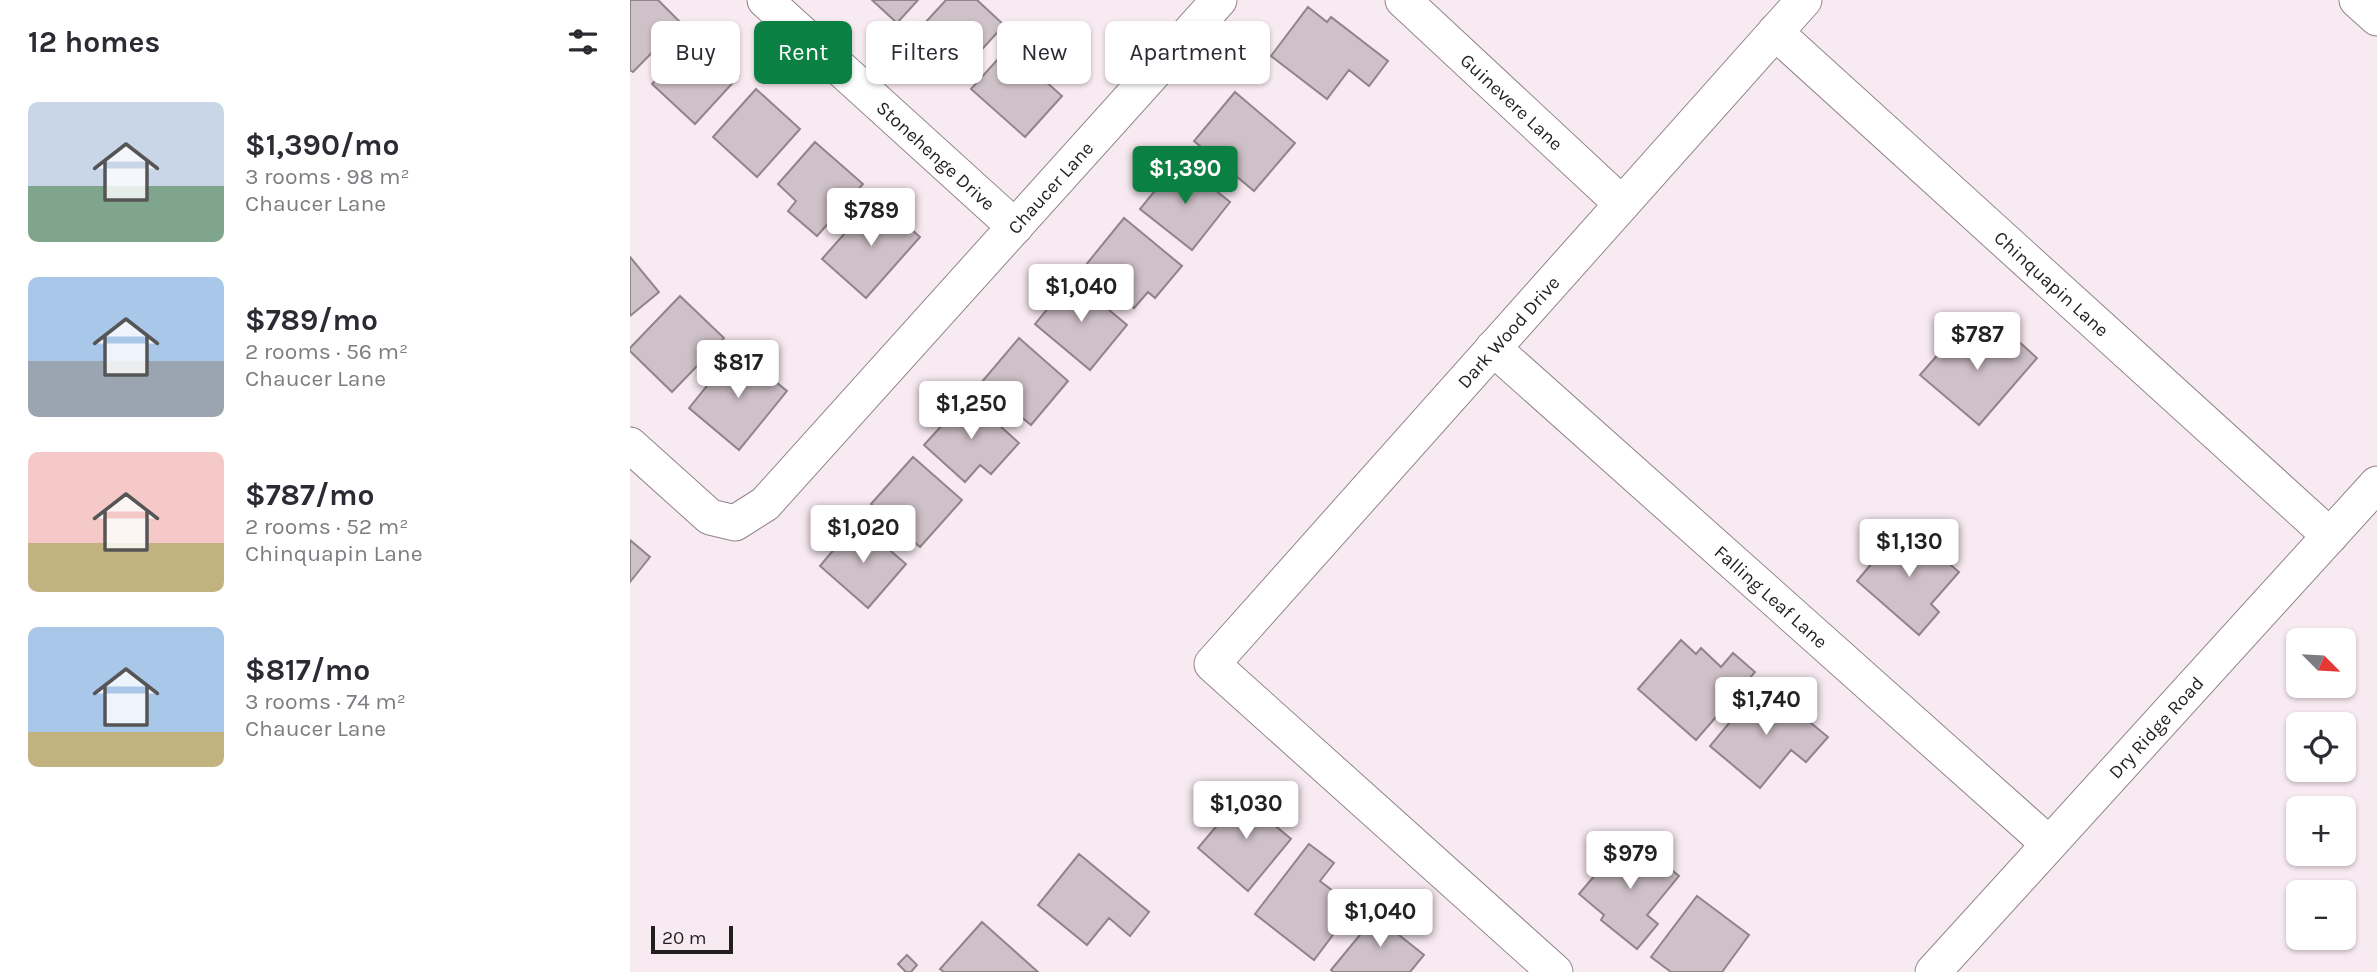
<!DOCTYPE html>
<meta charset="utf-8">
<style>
:root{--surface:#fff;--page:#f7f7f7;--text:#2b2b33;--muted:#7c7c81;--accent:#0b8043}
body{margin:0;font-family:Karla,sans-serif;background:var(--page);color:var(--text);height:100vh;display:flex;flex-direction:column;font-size:26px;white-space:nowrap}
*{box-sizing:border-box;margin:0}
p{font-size:23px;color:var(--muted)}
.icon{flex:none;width:38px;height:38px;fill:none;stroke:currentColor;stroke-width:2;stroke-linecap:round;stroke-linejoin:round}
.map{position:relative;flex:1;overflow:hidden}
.details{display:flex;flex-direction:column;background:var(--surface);width:630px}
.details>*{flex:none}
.banner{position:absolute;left:21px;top:21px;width:665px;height:63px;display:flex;gap:14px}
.needle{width:46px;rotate:114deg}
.controls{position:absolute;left:1656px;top:628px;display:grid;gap:14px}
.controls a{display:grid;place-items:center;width:70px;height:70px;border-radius:10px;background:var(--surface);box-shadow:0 2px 5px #0004;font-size:35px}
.scale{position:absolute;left:21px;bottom:18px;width:82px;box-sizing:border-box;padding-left:7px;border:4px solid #231e20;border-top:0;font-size:19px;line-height:24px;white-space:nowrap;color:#231e20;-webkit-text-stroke:5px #f8eaf1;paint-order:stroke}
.price{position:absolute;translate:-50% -60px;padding:0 16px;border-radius:7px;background:#fff;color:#222;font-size:23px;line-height:46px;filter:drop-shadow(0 2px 4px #0008)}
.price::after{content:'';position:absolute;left:50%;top:42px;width:21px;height:16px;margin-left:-10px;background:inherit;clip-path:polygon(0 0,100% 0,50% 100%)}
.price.active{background:var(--accent);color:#fff}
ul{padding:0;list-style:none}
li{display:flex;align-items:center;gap:21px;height:175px;padding:0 28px}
li span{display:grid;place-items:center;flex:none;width:196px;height:140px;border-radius:10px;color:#555}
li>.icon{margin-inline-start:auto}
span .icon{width:84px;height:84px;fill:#fffc;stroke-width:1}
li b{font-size:30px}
h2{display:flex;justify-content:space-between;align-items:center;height:84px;padding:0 28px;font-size:30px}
.pill{padding:0 24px;border-radius:10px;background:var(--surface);box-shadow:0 2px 5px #0004;font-size:24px;line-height:63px}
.pill.active{background:var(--accent);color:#fff}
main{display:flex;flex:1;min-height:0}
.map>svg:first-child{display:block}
.building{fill:#cfc1c8;stroke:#91848a;stroke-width:2}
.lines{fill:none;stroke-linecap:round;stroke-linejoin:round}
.minor-casing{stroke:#92858b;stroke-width:37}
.minor{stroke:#fff;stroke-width:35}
.labels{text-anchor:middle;stroke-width:5;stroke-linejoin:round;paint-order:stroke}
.street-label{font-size:19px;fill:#231e20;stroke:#f8eaf1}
</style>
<main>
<section class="details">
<h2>12 homes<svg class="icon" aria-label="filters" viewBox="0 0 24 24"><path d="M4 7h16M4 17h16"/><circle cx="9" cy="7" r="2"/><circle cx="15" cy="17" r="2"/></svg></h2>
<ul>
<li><span style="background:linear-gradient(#c9d6e8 60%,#7fa58c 0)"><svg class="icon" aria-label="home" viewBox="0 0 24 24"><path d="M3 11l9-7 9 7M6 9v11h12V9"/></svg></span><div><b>$1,390/mo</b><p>3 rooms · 98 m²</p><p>Chaucer Lane</p></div></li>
<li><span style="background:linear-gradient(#a9c7e8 60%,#9aa5b1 0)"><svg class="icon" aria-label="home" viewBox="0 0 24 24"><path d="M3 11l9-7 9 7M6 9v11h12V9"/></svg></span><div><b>$789/mo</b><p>2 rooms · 56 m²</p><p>Chaucer Lane</p></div></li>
<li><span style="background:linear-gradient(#f6c9c9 65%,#c2b280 0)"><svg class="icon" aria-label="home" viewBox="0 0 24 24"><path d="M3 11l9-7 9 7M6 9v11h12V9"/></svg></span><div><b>$787/mo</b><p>2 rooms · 52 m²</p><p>Chinquapin Lane</p></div></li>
<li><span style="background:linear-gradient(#a9c7e8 75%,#c2b280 0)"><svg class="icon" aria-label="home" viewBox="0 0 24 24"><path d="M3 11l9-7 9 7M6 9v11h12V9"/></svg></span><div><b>$817/mo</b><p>3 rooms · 74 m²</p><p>Chaucer Lane</p></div></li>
</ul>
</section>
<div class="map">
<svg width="1747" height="972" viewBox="0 0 1747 972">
<rect width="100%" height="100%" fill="#f8eaf1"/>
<path class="building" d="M0 0H28L51 23 3 72 0 70Z
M242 0H288L267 23Z
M316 0H347L374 25 326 78 282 37Z
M678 7 697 22 701 17 758 61 739 86 719 70 697 99 641 56Z
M67 36 109 76 65 124 22 84Z
M378 48 432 96 395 137 341 89Z
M126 89 170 129 127 177 83 137Z
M605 92 665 143 624 191 564 141Z
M185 142 233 184 187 236 158 211 166 201 148 184Z
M549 161 600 202 562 250 510 209Z
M246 198 290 237 236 298 192 259Z
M494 218 552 266 525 298 518 292 504 308 455 266Z
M0 257 29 292 0 316Z
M442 279 497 325 460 370 405 324Z
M50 296 94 338 42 392 0 351V348Z
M1333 326 1348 338 1352 333 1374 352 1386 339 1407 358 1349 425 1290 375Z
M389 338 438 381 401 425 351 383Z
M106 350 157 391 109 450 59 408Z
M338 397 389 443 361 474 350 465 335 482 294 445Z
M283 457 332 500 290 547 241 504Z
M227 522 276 564 238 608 190 566Z
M1274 525 1329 572 1301 604 1309 612 1289 635 1227 581Z
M0 540 20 557 0 582Z
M1051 640 1066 654 1071 648 1091 667 1103 653 1125 672 1066 740 1008 689Z
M1130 686 1157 708 1159 705 1198 737 1176 762 1161 750 1130 788 1080 746Z
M619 788 644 809 636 818 661 839 618 891 568 848Z
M999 835 1049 876 1017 915 1028 924 1007 949 971 920 974 915 949 894Z
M679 844 704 863 690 881 724 907 684 960 625 914Z
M449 854 519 912 500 936 479 918 457 945 408 905Z
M1067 896 1119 935 1092 972H1041L1021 957Z
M753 907 777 927 769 935 794 955 780 972H703L701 970Z
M352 922 408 972H314L310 969Z
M277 955 287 965 281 972H276L268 964Z"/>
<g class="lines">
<defs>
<g id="minor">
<path id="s1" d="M135 0 385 227"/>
<path id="s2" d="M773 0 992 204"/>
<path d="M1727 0 1747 18"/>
<path id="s3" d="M1145 32 1700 536"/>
<path id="s4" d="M863 348 1419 844"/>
<path id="s5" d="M0 445 80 517 105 523 135 504 589 0"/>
<path id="s6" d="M925 972 582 664 1174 0"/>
<path id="s7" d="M1303 972 1747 484"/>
</g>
</defs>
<use href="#minor" class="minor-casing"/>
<use href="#minor" class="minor"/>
</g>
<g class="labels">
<g class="street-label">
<text dy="7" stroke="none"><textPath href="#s2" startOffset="149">Guinevere Lane</textPath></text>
<text dy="7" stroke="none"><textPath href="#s1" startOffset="231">Stonehenge Drive</textPath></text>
<text dy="7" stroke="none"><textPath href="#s5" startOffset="595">Chaucer Lane</textPath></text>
<text dy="7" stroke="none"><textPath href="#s3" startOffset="374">Chinquapin Lane</textPath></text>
<text dy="7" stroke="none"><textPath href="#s6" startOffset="906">Dark Wood Drive</textPath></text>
<text dy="7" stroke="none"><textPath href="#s4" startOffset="373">Falling Leaf Lane</textPath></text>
<text dy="7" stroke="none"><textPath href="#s7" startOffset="331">Dry Ridge Road</textPath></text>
</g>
</g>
</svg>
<div class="controls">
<a><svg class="needle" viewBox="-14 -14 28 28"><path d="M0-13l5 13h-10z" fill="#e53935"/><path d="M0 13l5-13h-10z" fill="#7c7c81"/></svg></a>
<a><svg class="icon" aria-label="locate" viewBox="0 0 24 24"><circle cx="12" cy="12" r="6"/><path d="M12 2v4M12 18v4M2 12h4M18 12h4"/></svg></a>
<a>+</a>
<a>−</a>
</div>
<div class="scale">20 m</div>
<b class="price active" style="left:555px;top:206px">$1,390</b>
<b class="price" style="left:241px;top:248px">$789</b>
<b class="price" style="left:451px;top:324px">$1,040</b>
<b class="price" style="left:1347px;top:372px">$787</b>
<b class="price" style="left:108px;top:400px">$817</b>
<b class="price" style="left:341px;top:441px">$1,250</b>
<b class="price" style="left:233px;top:565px">$1,020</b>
<b class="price" style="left:1279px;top:579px">$1,130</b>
<b class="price" style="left:1136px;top:737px">$1,740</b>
<b class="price" style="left:616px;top:841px">$1,030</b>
<b class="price" style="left:1000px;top:891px">$979</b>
<b class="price" style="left:750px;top:949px">$1,040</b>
<div class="banner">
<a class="pill">Buy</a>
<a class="pill active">Rent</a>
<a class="pill">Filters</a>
<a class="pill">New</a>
<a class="pill">Apartment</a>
</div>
</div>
</main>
